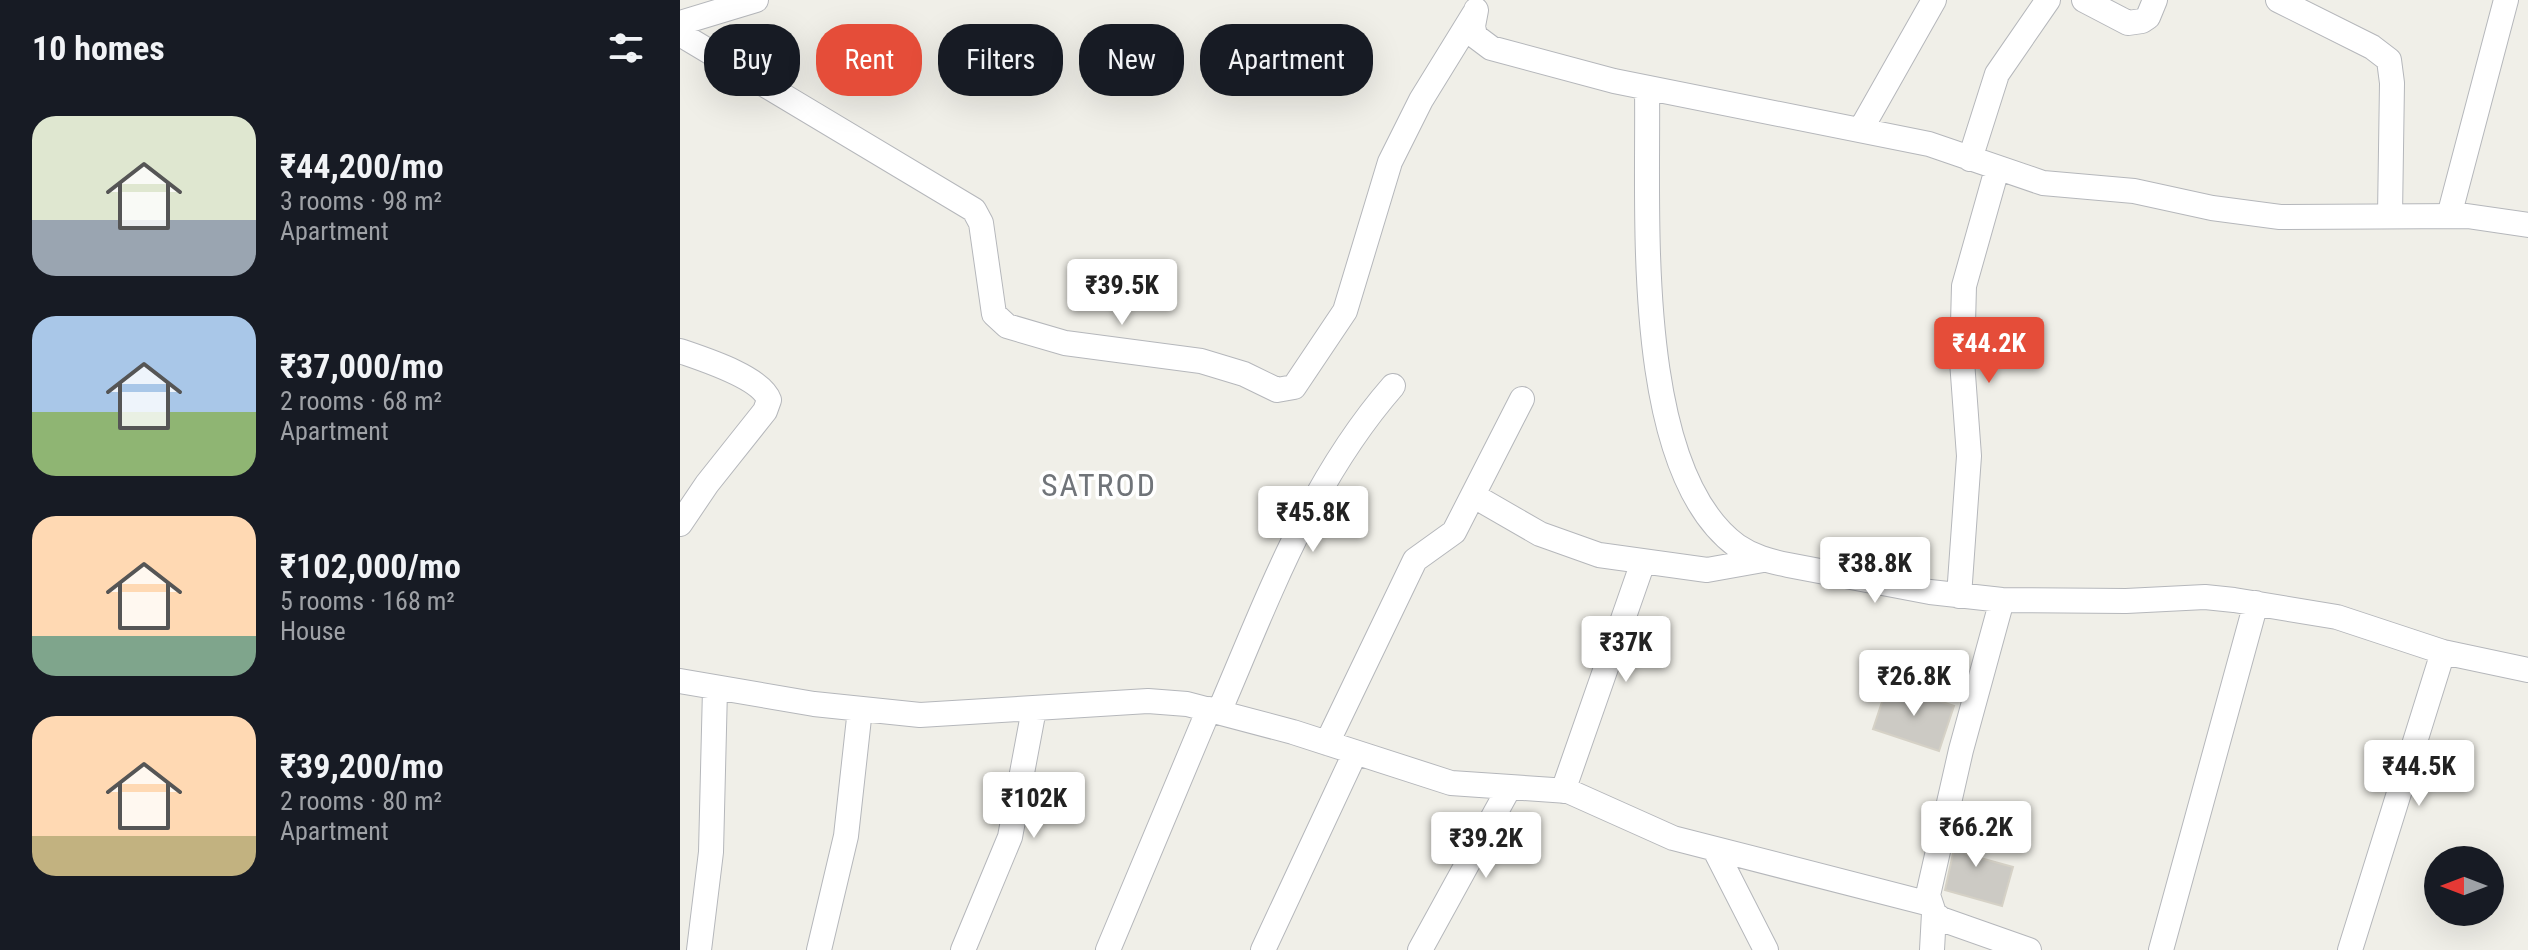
<!DOCTYPE html>
<meta charset="utf-8">
<style>
:root{--surface:#171b24;--page:#242831;--text:#f1f3f6;--muted:#9ea1a6;--accent:#e54d39}
body{margin:0;font-family:"Roboto Condensed",sans-serif;background:var(--page);color:var(--text);height:100vh;display:flex;flex-direction:column;font-size:30px;white-space:nowrap}
*{box-sizing:border-box;margin:0}
p{font-size:26px;color:var(--muted)}
.icon{flex:none;width:44px;height:44px;fill:none;stroke:currentColor;stroke-width:2;stroke-linecap:round;stroke-linejoin:round}
.map{position:relative;flex:1;overflow:hidden}
.panel{display:flex;flex-direction:column;background:var(--surface);width:680px}
.panel>*{flex:none}
.top-card{position:absolute;left:24px;top:24px;width:760px;height:72px;display:flex;gap:16px}
.needle{width:52px;rotate:270deg}
.tools{position:absolute;left:1744px;top:846px;display:grid;gap:16px}
.tools a{display:grid;place-items:center;width:80px;height:80px;border-radius:50%;background:var(--surface);box-shadow:0 8px 32px #0002;font-size:40px}
.price{position:absolute;translate:-50% -68px;padding:0 18px;border-radius:8px;background:#fff;color:#222;font-size:26px;line-height:52px;filter:drop-shadow(0 2px 4px #0008)}
.price::after{content:'';position:absolute;left:50%;top:48px;width:24px;height:18px;margin-left:-12px;background:inherit;clip-path:polygon(0 0,100% 0,50% 100%)}
.price.on{background:var(--accent);color:#fff}
ul{padding:0;list-style:none}
li{display:flex;align-items:center;gap:24px;height:200px;padding:0 32px}
li span{display:grid;place-items:center;flex:none;width:224px;height:160px;border-radius:24px;color:#555}
li>.icon{margin-inline-start:auto}
span .icon{width:96px;height:96px;fill:#fffc;stroke-width:1}
li b{font-size:34px}
h2{display:flex;justify-content:space-between;align-items:center;height:96px;padding:0 32px;font-size:34px}
.tag{padding:0 28px;border-radius:32px;background:var(--surface);box-shadow:0 8px 32px #0002;font-size:28px;line-height:72px}
.tag.on{background:var(--accent);color:#fff}
main{display:flex;flex:1;min-height:0}
.map>svg:first-child{display:block}
.building{fill:#cccac4;stroke:#d5d1c6;stroke-width:2}
.lines{fill:none;stroke-linecap:round;stroke-linejoin:round}
.minor-casing{stroke:#b5b7bb;stroke-width:26}
.minor{stroke:#fff;stroke-width:24}
.labels{text-anchor:middle;stroke-width:7;stroke-linejoin:round;paint-order:stroke}
.quarter-label{font-size:32px;letter-spacing:2px;fill:#707479;stroke:#fff}
</style>
<main>
<section class="panel">
<h2>10 homes<svg class="icon" aria-label="filters" viewBox="0 0 24 24"><path d="M4 7h16M4 17h16"/><circle cx="9" cy="7" r="2"/><circle cx="15" cy="17" r="2"/></svg></h2>
<ul>
<li><span style="background:linear-gradient(#dfe7d0 65%,#9aa5b1 0)"><svg class="icon" aria-label="home" viewBox="0 0 24 24"><path d="M3 11l9-7 9 7M6 9v11h12V9"/></svg></span><div><b>₹44,200/mo</b><p>3 rooms · 98 m²</p><p>Apartment</p></div></li>
<li><span style="background:linear-gradient(#a9c7e8 60%,#8fb573 0)"><svg class="icon" aria-label="home" viewBox="0 0 24 24"><path d="M3 11l9-7 9 7M6 9v11h12V9"/></svg></span><div><b>₹37,000/mo</b><p>2 rooms · 68 m²</p><p>Apartment</p></div></li>
<li><span style="background:linear-gradient(#ffd9b3 75%,#7fa58c 0)"><svg class="icon" aria-label="home" viewBox="0 0 24 24"><path d="M3 11l9-7 9 7M6 9v11h12V9"/></svg></span><div><b>₹102,000/mo</b><p>5 rooms · 168 m²</p><p>House</p></div></li>
<li><span style="background:linear-gradient(#ffd9b3 75%,#c2b280 0)"><svg class="icon" aria-label="home" viewBox="0 0 24 24"><path d="M3 11l9-7 9 7M6 9v11h12V9"/></svg></span><div><b>₹39,200/mo</b><p>2 rooms · 80 m²</p><p>Apartment</p></div></li>
</ul>
</section>
<div class="map">
<svg width="1848" height="950" viewBox="0 0 1848 950">
<rect width="100%" height="100%" fill="#f0efe8"/>
<path class="building" d="M1208 684 1274 706 1259 751 1193 729Z
M1283 808 1298 812 1286 854 1333 867 1322 906 1265 890Z"/>
<g class="lines">
<defs>
<path id="minor" d="M1404 0 1448 23 1462 21 1468 17 1475 0
M1598 0 1692 47 1709 60 1712 83 1710 215
M796 10 793 26 795 36 811 48 934 81 1249 144 1363 183 1454 191 1532 208 1600 217 1787 216 1848 225
M0 23 76 0
M0 34 294 210 301 223 314 314 327 326 385 343 521 361 564 374 597 390 614 387 665 311 710 162 741 100 794 14
M967 88C969 209 951 468 1057 546 1073 557 1089 561 1108 565L1250 592 1322 600 1446 601 1525 597 1554 600 1657 617 1763 652 1848 670
M1181 129 1254 0
M1290 159 1317 74 1368 0
M1769 216 1826 0
M0 351C23 359 81 377 89 400L85 411 27 484 0 524
M794 496 860 534 919 555 1027 570 1083 560
M1279 596 1289 456 1282 361 1284 286 1317 169
M1322 600 1281 750 1248 895 1254 913 1261 919 1349 950
M0 681 134 704 240 715 468 701 507 704 613 732 771 783 888 791 993 838 1250 904
M539 712C588 598 630 481 713 386
M647 743 735 560 774 532 842 399
M883 791 963 562
M1035 850 1086 950
M19 950 31 852 35 689
M139 950 166 836 180 709
M283 950 330 837 354 709
M428 950 529 709
M583 950 675 753
M740 950 829 788
M1252 950 1254 913
M1481 950 1576 603
M1670 950 1763 652"/>
</defs>
<use href="#minor" class="minor-casing"/>
<use href="#minor" class="minor"/>
</g>
<g class="labels">
<g class="quarter-label">
<text x="419" y="496">SATROD</text>
</g>
</g>
</svg>
<div class="tools">
<a><svg class="needle" viewBox="-14 -14 28 28"><path d="M0-13l5 13h-10z" fill="#e53935"/><path d="M0 13l5-13h-10z" fill="#9ea1a6"/></svg></a>
</div>
<b class="price" style="left:442px;top:327px">₹39.5K</b>
<b class="price on" style="left:1309px;top:385px">₹44.2K</b>
<b class="price" style="left:633px;top:554px">₹45.8K</b>
<b class="price" style="left:1195px;top:605px">₹38.8K</b>
<b class="price" style="left:946px;top:684px">₹37K</b>
<b class="price" style="left:1234px;top:718px">₹26.8K</b>
<b class="price" style="left:1739px;top:808px">₹44.5K</b>
<b class="price" style="left:354px;top:840px">₹102K</b>
<b class="price" style="left:1296px;top:869px">₹66.2K</b>
<b class="price" style="left:806px;top:880px">₹39.2K</b>
<div class="top-card">
<a class="tag">Buy</a>
<a class="tag on">Rent</a>
<a class="tag">Filters</a>
<a class="tag">New</a>
<a class="tag">Apartment</a>
</div>
</div>
</main>
